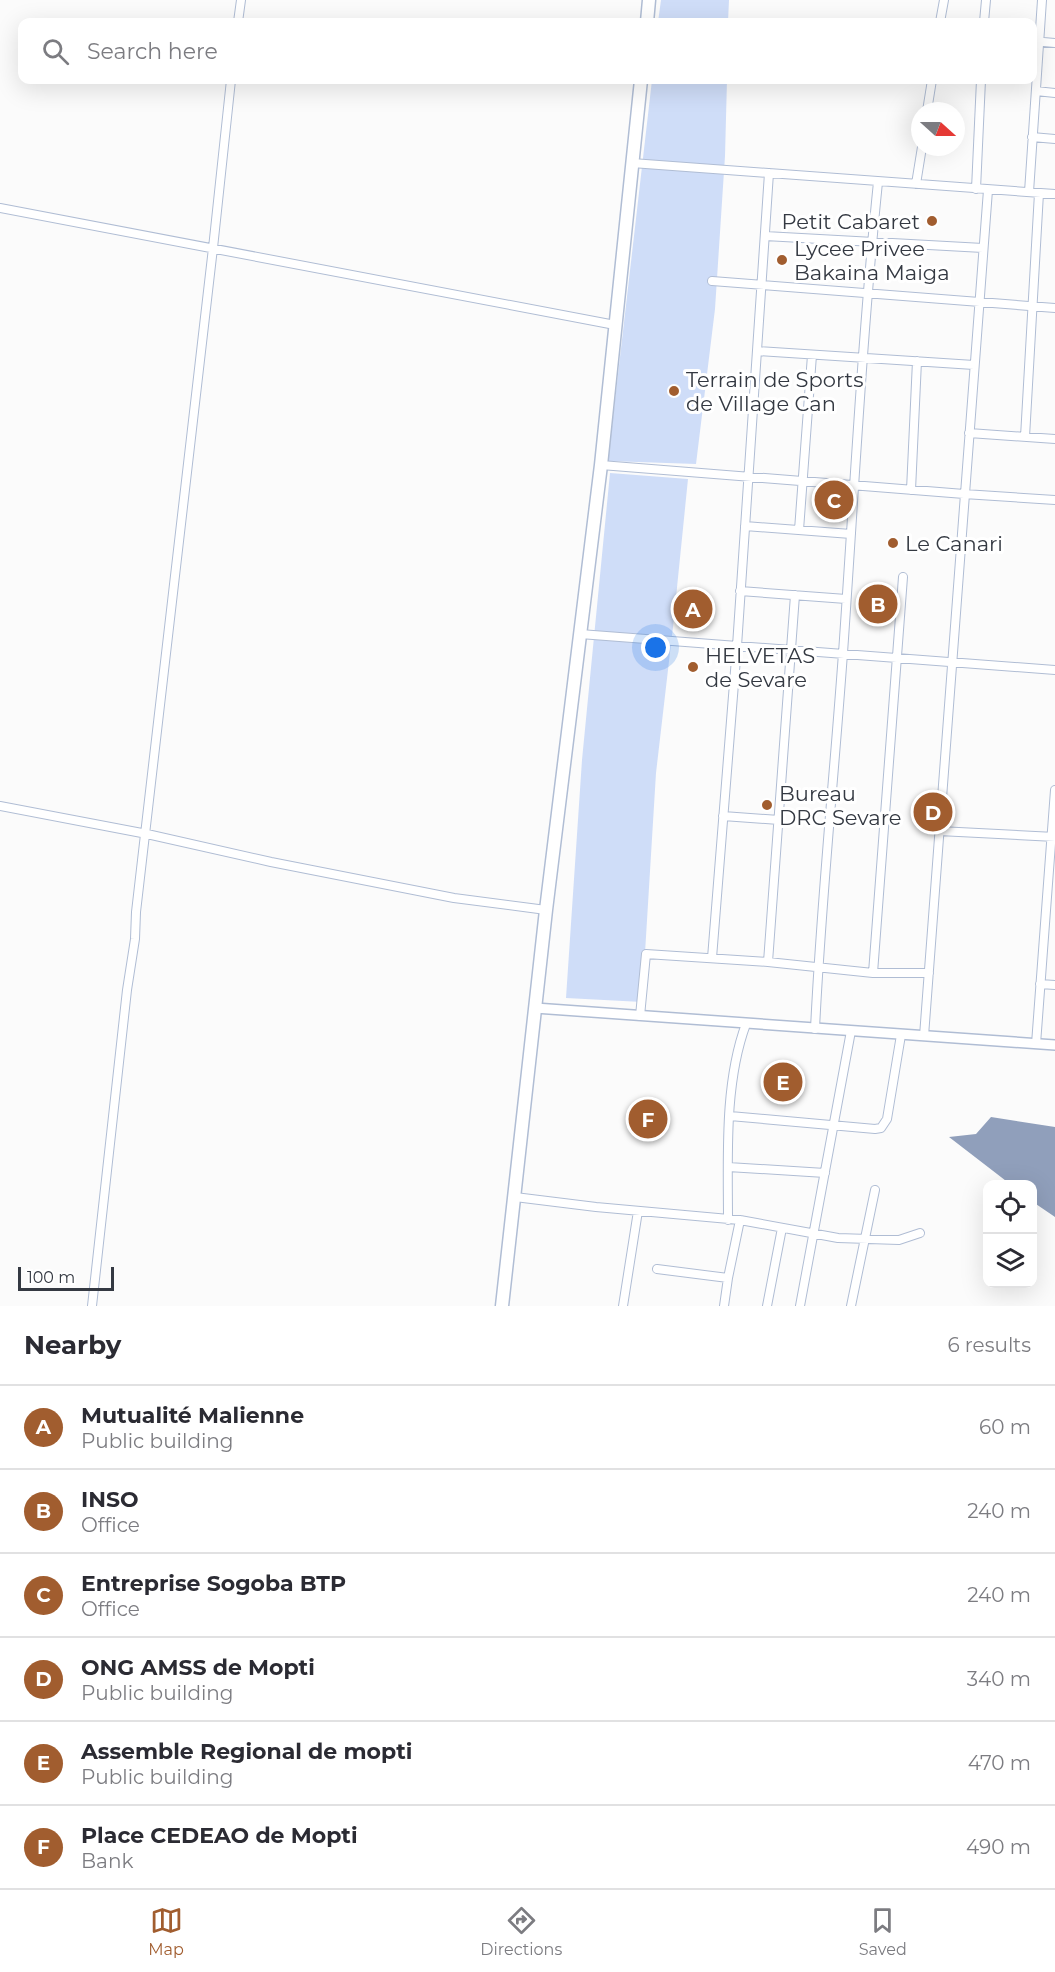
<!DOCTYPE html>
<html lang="en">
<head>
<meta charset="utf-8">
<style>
	:root { --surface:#fff; --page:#f2f2f3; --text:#2b2b33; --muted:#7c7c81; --line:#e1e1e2; --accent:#a15d2f }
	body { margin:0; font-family:Montserrat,sans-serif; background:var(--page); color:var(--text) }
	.controls { position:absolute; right:18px; bottom:18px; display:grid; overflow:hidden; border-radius:12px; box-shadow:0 6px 24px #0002 }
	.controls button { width:54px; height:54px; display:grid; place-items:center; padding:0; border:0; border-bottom:2px solid var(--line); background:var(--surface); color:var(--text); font:30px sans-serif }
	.compass { position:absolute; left:911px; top:102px; width:54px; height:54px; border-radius:50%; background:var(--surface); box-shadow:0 6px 24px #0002; rotate:111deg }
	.scale { position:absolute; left:18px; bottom:15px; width:96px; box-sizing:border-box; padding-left:6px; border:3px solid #343942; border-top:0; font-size:16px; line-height:21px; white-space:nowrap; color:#343942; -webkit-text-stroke:4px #fff; paint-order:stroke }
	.you { position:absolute; left:656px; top:648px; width:21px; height:21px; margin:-15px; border:4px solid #fff; border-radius:50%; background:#1a73e8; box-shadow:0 0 0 9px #1a73e833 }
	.badge { display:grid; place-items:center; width:39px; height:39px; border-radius:50%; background:var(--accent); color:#fff; font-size:20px; font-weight:700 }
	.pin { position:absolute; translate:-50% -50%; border:3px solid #fff; box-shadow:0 2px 6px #0006 }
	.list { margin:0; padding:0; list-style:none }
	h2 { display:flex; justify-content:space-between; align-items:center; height:78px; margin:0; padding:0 24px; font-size:26px }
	h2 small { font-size:20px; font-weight:400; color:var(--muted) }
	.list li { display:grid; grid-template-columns:39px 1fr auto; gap:18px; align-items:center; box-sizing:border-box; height:84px; padding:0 24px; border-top:2px solid var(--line) }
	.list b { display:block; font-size:22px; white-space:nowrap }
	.list p { margin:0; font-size:20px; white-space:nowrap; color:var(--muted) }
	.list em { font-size:20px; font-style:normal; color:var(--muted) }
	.icon { flex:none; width:33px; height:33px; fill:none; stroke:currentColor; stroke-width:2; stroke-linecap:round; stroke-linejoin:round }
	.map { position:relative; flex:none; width:1055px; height:1306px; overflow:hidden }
	.search { position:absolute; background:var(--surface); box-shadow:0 6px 24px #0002; left:18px; right:18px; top:18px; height:66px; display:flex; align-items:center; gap:15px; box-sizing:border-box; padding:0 21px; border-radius:12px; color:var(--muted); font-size:22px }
	.sheet { height:582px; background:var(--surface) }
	nav { display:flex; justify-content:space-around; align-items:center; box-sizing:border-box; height:84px; border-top:2px solid var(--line); background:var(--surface); font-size:16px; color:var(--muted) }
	nav a { display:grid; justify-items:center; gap:3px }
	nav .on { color:var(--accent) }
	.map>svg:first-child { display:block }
</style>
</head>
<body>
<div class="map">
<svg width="1055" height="1306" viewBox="0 0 1055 1306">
	<rect width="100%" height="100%" fill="#fbfbfb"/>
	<path fill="#cfddf8" d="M661,0H729L728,22H658Z
		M652,80H727L725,156L715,309L696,464L608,461Z
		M610,473L688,479L673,627L656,773L642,1002L566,998L582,760Z"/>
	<path fill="#909fbb" d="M991,1117L1055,1127V1217L1033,1202L1032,1184H1010L949,1137L976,1134Z"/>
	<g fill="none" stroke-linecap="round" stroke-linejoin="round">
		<g stroke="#b0bdd4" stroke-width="10">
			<path id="minor" d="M238,22L241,0
				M940,22L944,0
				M984,22L986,0
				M1032,41L1055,43
				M1036,91L1055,93
				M927,111L932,80
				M1032,137L1055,139
				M632,163L1055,194
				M916,184L922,147
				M976,189L981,80
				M1029,192L1042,0
				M0,208L615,325
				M765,236L983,248
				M712,281L1055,308
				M757,351L974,365
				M969,433L1055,439
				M1025,437L1039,193
				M601,465L964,494L1055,500
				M911,490L917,361
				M745,526L851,534
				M799,530L812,355
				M740,591L846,599
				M580,634L1055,670
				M0,806L147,834L271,862L454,898L546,910
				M723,816L779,820
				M939,831L1055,837
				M712,958L737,646L769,173
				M768,962L795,595
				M873,973L903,577
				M1040,984L1055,985
				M640,1016L646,954L768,962L873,973H929
				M815,1029C821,903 834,778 843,653C854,496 862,339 878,182
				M924,1036L988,190
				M1036,1044L1055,790
				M730,1116L875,1129L881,1128L887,1119L901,1035
				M728,1167L825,1173
				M515,1197L596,1207L740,1220L838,1238L899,1240L920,1233
				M728,1220C728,1157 724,1083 746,1024
				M657,1269L728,1278
				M92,1306L127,990L135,939L136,912L213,248L231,80
				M623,1306L638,1211
				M724,1306L728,1278L740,1220
				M767,1306L782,1228
				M800,1306L851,1031
				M851,1306L875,1190"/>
		</g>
		<g stroke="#b0bdd4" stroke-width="12">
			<path id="tertiary" d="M535,1008L1055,1045"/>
		</g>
		<g stroke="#b0bdd4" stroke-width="15">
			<path id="primary" d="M647,22L649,0
				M502,1306L546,910L601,465L641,80"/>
		</g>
		<use href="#minor" stroke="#fff" stroke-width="8"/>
		<use href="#tertiary" stroke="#fff" stroke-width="9"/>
		<use href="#primary" stroke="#fff" stroke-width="12"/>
	</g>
	<g fill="#a15d2f" stroke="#fff" stroke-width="2">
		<circle cx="932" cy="221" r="6"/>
		<circle cx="782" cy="260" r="6"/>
		<circle cx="674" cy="391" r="6"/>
		<circle cx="893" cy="543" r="6"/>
		<circle cx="693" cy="667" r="6"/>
		<circle cx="767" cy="805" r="6"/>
	</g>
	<g text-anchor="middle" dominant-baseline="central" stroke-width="6" stroke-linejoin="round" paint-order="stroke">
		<g font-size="21" fill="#343942" stroke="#fff" text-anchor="start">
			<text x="920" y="221" text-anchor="end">Petit Cabaret</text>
			<text x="794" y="248">Lycee Privee<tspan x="794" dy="24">Bakaina Maiga</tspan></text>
			<text x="686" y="379">Terrain de Sports<tspan x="686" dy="24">de Village Can</tspan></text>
			<text x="905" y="543">Le Canari</text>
			<text x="705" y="655">HELVETAS<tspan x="705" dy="24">de Sevare</tspan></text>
			<text x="779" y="793">Bureau<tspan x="779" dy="24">DRC Sevare</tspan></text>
		</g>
	</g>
</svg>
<div class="controls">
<button><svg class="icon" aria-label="locate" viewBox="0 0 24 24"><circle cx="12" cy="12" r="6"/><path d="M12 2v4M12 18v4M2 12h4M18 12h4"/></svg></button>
<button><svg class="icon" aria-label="layers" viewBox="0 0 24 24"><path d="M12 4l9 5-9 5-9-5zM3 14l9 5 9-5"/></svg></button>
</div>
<svg class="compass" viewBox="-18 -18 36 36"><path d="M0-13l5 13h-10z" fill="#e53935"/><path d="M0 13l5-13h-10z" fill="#7c7c81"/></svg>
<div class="scale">100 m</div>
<div class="you"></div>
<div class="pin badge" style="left:693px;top:609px">A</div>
<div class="pin badge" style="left:878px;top:604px">B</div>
<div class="pin badge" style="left:834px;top:500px">C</div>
<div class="pin badge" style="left:933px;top:812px">D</div>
<div class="pin badge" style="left:783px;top:1082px">E</div>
<div class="pin badge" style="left:648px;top:1119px">F</div>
<div class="search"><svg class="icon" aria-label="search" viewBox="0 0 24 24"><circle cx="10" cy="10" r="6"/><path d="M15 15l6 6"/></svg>Search here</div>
</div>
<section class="sheet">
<h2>Nearby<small>6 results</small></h2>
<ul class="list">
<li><span class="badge">A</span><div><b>Mutualité Malienne</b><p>Public building</p></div><em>60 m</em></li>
<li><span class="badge">B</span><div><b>INSO</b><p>Office</p></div><em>240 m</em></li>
<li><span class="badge">C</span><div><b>Entreprise Sogoba BTP</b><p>Office</p></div><em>240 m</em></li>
<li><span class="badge">D</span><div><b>ONG AMSS de Mopti</b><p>Public building</p></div><em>340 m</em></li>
<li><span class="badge">E</span><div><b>Assemble Regional de mopti</b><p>Public building</p></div><em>470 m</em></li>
<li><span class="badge">F</span><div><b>Place CEDEAO de Mopti</b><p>Bank</p></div><em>490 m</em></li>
</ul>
</section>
<nav>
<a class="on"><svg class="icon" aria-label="map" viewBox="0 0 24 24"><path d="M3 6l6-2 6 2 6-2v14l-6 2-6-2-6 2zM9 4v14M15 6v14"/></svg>Map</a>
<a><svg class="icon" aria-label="directions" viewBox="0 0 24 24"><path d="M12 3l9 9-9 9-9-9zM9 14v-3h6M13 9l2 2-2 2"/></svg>Directions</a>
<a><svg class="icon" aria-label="saved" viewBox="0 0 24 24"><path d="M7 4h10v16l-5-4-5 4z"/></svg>Saved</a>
</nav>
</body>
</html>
